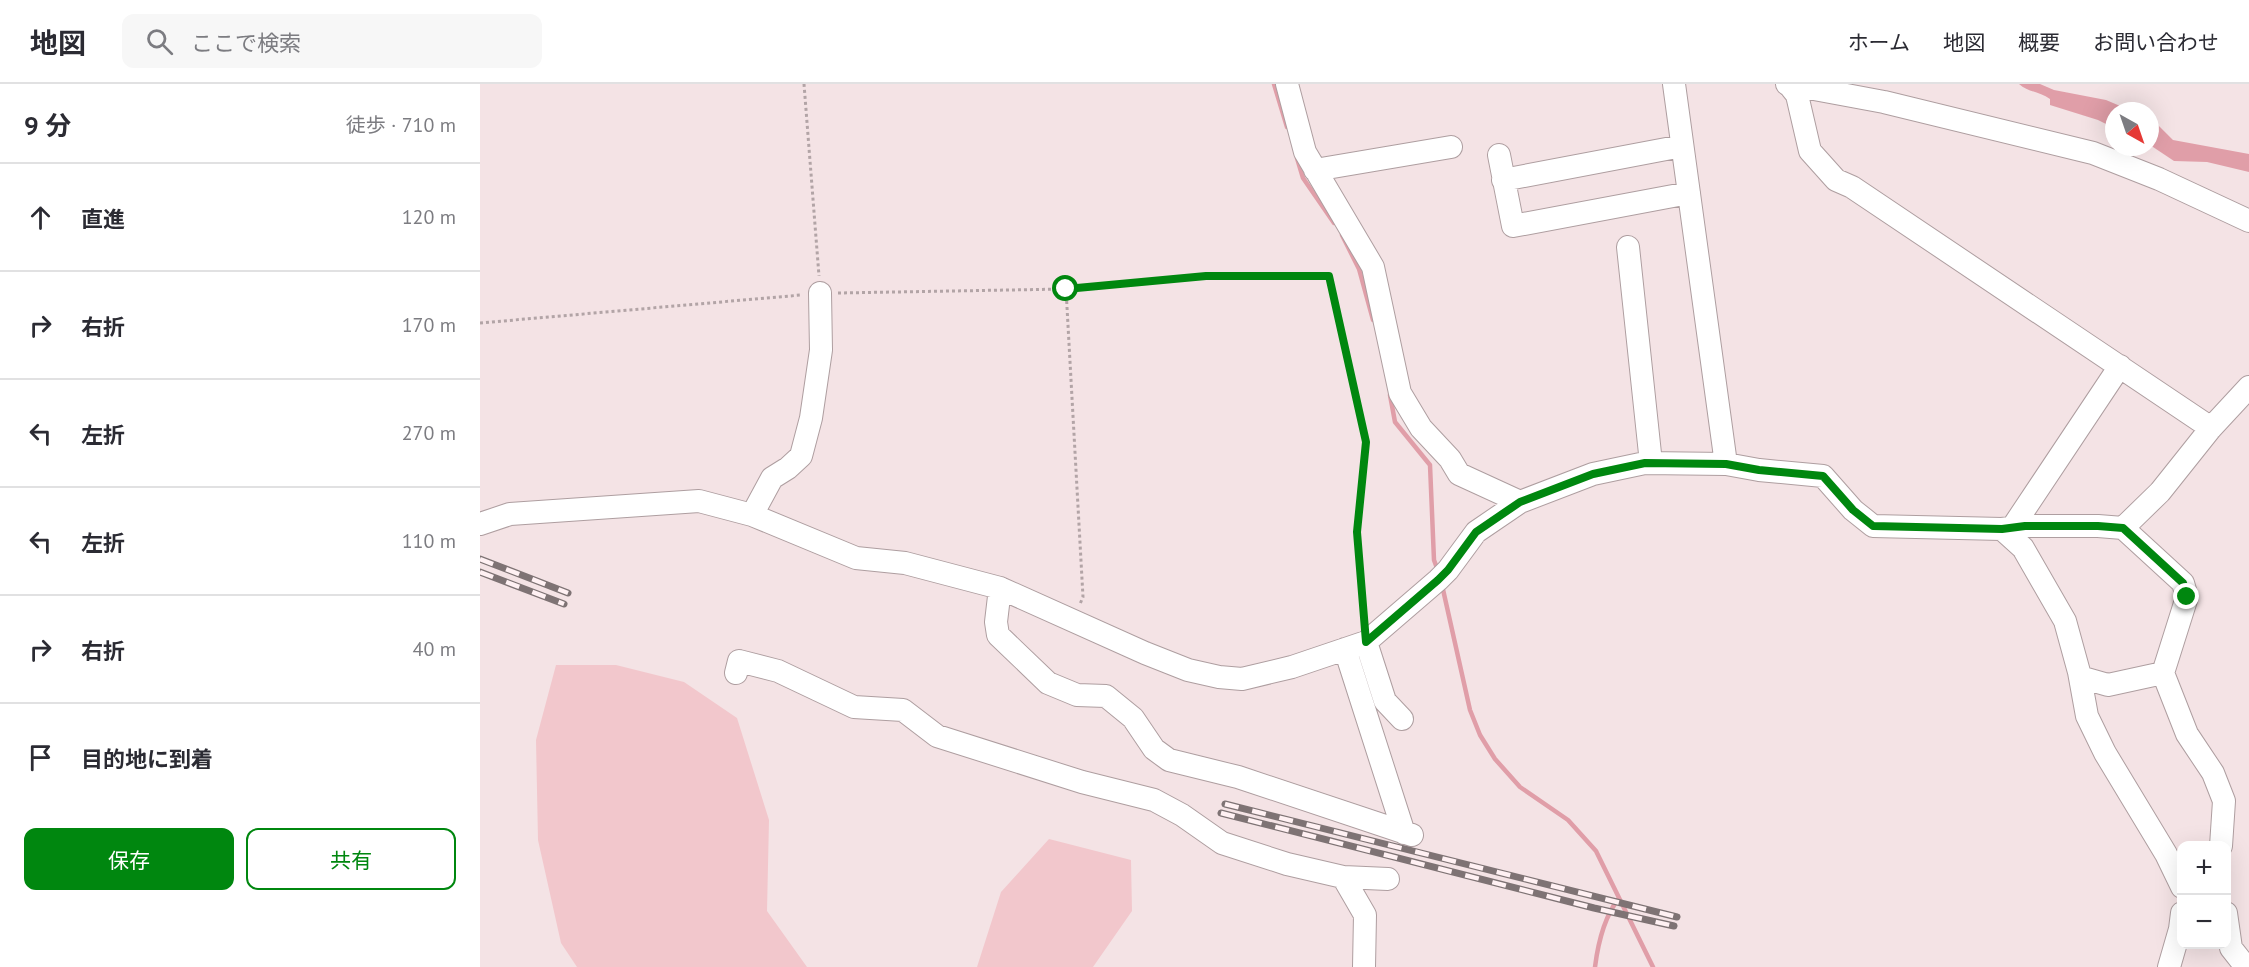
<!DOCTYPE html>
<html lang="ja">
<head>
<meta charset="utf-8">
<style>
	:root { --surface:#fff; --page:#f7f7f7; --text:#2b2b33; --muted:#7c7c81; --line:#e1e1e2; --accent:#00870f }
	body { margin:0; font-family:"PT Sans","Noto Sans JP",sans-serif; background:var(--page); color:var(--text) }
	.controls { position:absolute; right:18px; bottom:18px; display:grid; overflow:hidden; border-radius:12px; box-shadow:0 6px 24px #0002 }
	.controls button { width:54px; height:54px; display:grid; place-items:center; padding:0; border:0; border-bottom:2px solid var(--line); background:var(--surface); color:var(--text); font:30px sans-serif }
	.compass { position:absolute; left:1625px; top:18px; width:54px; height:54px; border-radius:50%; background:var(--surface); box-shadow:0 6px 24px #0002; rotate:140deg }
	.stop { position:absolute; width:18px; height:18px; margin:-14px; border:4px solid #00870f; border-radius:50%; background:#fff }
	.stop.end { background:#00870f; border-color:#fff; box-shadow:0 2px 6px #0008 }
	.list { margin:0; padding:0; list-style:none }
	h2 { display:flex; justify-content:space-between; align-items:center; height:78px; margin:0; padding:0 24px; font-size:26px }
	h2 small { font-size:20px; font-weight:400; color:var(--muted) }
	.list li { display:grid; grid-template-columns:39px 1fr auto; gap:18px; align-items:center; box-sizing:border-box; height:108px; padding:0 24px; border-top:2px solid var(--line) }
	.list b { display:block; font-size:22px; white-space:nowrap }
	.list em { font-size:20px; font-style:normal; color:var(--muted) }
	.actions { display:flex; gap:12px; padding:18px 24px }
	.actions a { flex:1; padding:14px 0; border:2px solid var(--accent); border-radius:12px; text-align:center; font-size:21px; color:var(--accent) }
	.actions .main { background:var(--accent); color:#fff }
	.icon { flex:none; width:33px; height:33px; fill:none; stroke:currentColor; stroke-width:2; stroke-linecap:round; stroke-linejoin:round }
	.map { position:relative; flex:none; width:1769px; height:883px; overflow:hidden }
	header { display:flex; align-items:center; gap:36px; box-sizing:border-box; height:84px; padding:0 30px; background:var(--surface); border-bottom:2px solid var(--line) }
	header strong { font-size:28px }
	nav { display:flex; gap:33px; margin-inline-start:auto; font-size:21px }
	.search { width:420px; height:54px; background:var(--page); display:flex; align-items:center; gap:15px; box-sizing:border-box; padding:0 21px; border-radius:12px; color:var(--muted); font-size:22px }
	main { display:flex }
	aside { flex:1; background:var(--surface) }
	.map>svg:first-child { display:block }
</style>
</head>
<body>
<header>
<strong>地図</strong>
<div class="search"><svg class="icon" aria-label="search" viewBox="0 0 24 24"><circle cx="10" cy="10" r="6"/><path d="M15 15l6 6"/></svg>ここで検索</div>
<nav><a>ホーム</a><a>地図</a><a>概要</a><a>お問い合わせ</a></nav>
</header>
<main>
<aside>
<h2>9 分<small>徒歩 · 710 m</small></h2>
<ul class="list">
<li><svg class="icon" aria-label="ahead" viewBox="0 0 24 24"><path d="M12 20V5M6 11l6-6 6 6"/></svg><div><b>直進</b></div><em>120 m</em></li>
<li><svg class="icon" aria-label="right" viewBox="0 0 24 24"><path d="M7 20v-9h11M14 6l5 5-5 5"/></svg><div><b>右折</b></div><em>170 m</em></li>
<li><svg class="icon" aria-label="left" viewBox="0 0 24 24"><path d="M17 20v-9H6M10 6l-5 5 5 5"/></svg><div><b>左折</b></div><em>270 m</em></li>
<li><svg class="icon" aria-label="left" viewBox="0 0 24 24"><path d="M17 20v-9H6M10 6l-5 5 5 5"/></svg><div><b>左折</b></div><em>110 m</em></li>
<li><svg class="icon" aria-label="right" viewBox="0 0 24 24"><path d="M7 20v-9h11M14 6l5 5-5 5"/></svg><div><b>右折</b></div><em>40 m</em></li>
<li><svg class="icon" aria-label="arrive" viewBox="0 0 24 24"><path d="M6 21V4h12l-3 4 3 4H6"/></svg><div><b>目的地に到着</b></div></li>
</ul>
<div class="actions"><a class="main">保存</a><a>共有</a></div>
</aside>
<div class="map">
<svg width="1769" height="883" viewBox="0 0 1769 883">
	<rect width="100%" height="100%" fill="#f4e3e5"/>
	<path fill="#f2c7cc" d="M76,581H136L204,598L257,634L289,736L287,827L327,883H97L81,859L58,756L56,656Z
		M569,755L651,776L652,827L613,883H497L521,808Z"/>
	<path fill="#e09ea8" d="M1539,0H1560L1574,6L1626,16L1652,27H1634V44L1618,36L1570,21V15C1560,8 1548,8 1539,0Z
		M1670,38L1678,41L1693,56L1769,70V88L1727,78L1694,77L1670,61Z"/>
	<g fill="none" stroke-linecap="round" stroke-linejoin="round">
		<path stroke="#e09ea8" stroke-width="4.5" d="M794,0L807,43
			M817,74L823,94L854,139
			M862,151L879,185L893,236
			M910,311L915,338L950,381L954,476L958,487
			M962,501L990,626L1000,651L1015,675L1040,703L1088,736L1116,767L1173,883
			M1115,883C1118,859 1124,833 1139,814"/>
		<g stroke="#ae9ea0" stroke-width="24">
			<path id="minor" d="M807,0L825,68L893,183L920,309L941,344L970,375L979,390L1040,418
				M1194,0L1246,380
				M1307,0L1404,18L1613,69L1679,95L1769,137
				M1309,1L1317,11L1330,67L1356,96L1372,103L1731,344
				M1019,71L1033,142L1209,109
				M835,86L971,63
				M1023,96L1202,62
				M1148,163L1171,379
				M272,431L292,394L308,384L321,372L331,334L341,266L340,209
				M0,440L30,430L219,417L272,431L376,474L425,479L520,504L665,569L708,586L739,593L762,595L812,583L886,558L958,496L968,486L996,448L1040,418L1113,390L1165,379L1246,380L1279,386L1343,392L1373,426L1393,442L1522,445L1545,442H1618L1643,444L1703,499L1707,513L1683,589L1628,601L1600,593
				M1532,444L1640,282
				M1643,444L1680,408L1731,344L1769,303
				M1522,445L1543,464L1585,537L1599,588L1607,632L1625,669L1686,770L1702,803
				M520,504L516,538L518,551L568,599L597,611L626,612L653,634L674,665L689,676L758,693L932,751
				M886,558L905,617L922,635
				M865,565L924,749
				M256,589L259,577L298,587L374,623L423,626L457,652L602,698L674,716L702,731L742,759L807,780L863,793L885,831L884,883
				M1683,589L1707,650L1733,689L1744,717L1741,762
				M863,793L908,795
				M1746,829L1751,864L1766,883
				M1689,883L1700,845L1702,829"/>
		</g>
		<path stroke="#b2a4a6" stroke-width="3" stroke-dasharray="3 3" stroke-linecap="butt" d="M324,0L339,192
			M586,205L603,513L600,520
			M358,209L586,205L726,192H849L886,358L877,448L884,535
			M0,239L321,211"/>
		<use href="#minor" stroke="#fff" stroke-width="22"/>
		<g stroke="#7e7374" stroke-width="7">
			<path id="rail" d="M0,475L88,509
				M0,488L84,520
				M745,720L1197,833
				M741,729L1114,824L1194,842"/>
		</g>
		<use href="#rail" stroke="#fff1f3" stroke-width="4.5" stroke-dasharray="14" stroke-linecap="butt"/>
	</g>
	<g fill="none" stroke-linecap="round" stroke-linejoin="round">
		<path stroke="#00870f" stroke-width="8" d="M586,205L726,192H849L886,358L877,448L886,558L958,496L968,486L996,448L1040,418L1113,390L1165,379L1246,380L1279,386L1343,392L1373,426L1393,442L1522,445L1545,442H1618L1643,444L1703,499L1707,513"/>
	</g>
</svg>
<div class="controls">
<button>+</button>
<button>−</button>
</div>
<svg class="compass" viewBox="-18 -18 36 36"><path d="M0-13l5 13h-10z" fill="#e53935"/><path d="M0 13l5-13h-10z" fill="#7c7c81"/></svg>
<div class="stop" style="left:586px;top:205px"></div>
<div class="stop end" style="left:1707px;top:513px"></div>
</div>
</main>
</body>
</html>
